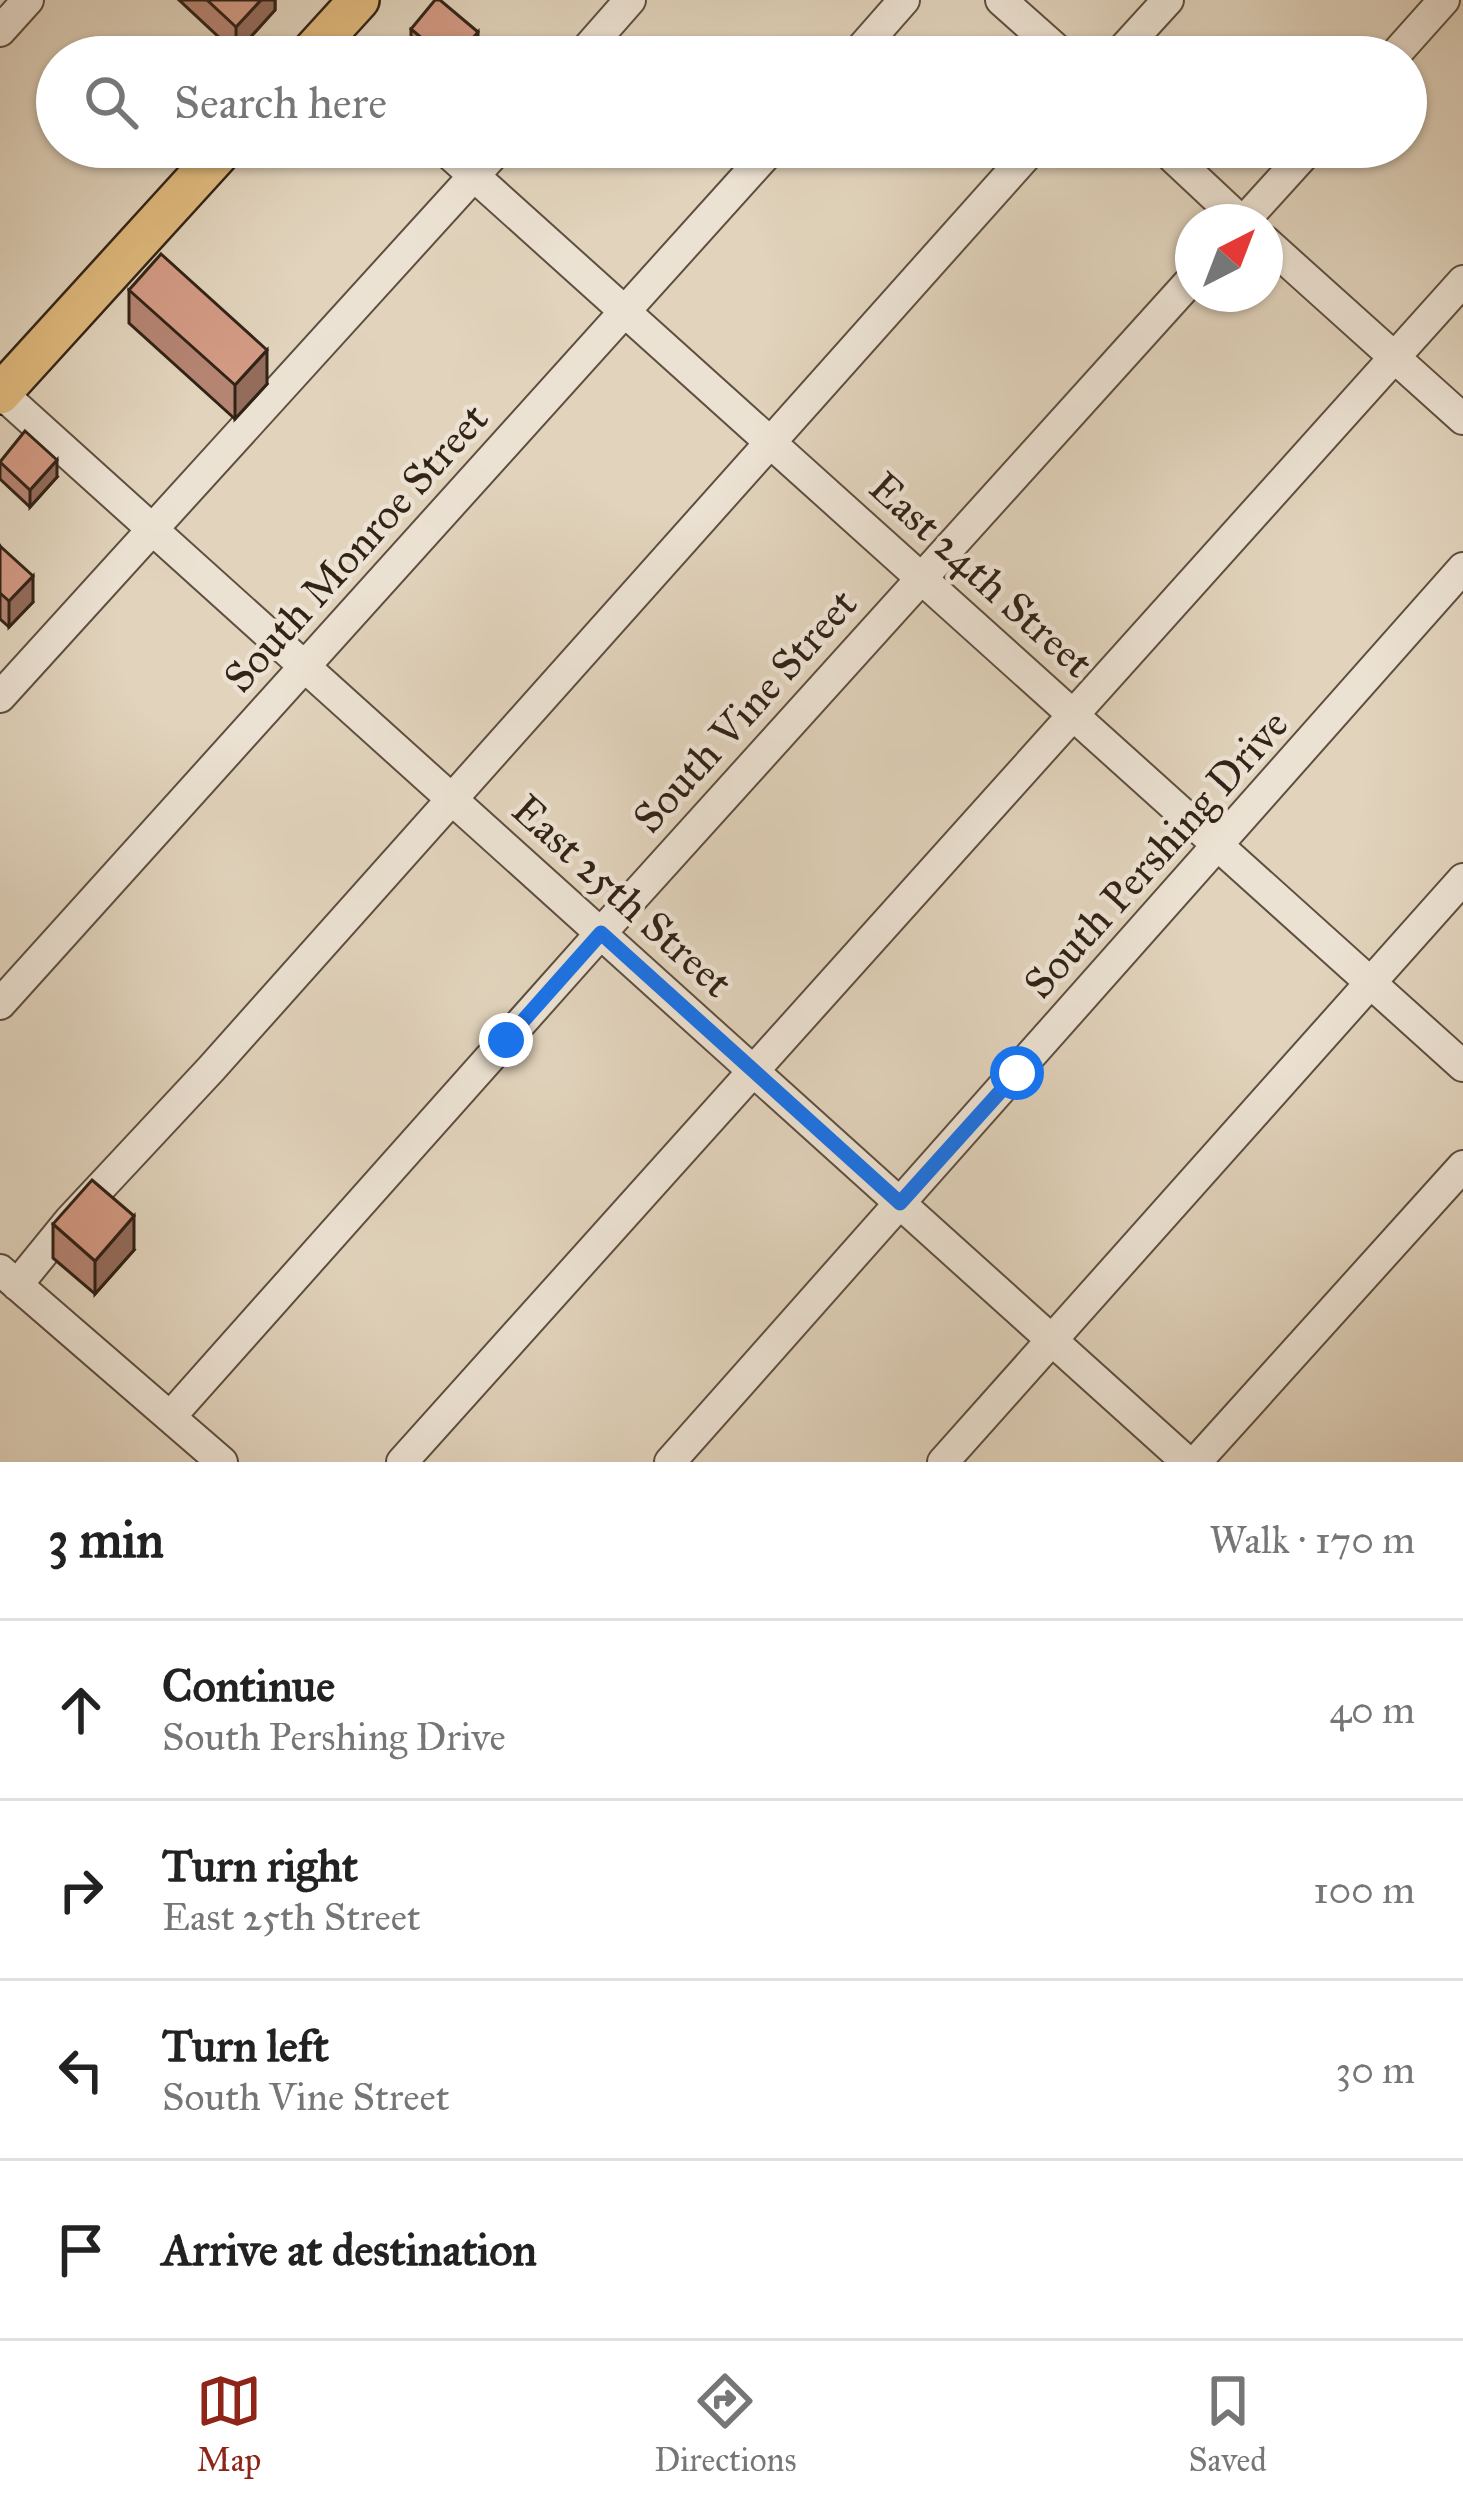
<!DOCTYPE html>
<html lang="en">
<head>
<meta charset="utf-8">
<style>
	:root { --surface:#fff; --page:#f6f6f6; --text:#222; --muted:#767676; --line:#e0e0e0; --accent:#8f2418 }
	body { margin:0; font-family:"IM FELL Great Primer",serif; background:var(--page); color:var(--text) }
	.compass { position:absolute; left:1175px; top:204px; width:108px; height:108px; border-radius:50%; background:var(--surface); box-shadow:0 3px 9px #0004; rotate:42deg }
	.stop { position:absolute; width:36px; height:36px; margin:-27px; border:9px solid #1a73e8; border-radius:50%; background:#fff }
	.stop.end { background:#1a73e8; border-color:#fff; box-shadow:0 3px 12px #0008 }
	.list { margin:0; padding:0; list-style:none }
	h2 { display:flex; justify-content:space-between; align-items:center; height:156px; margin:0; padding:0 48px; font-size:51px }
	h2 small { font-size:39px; font-weight:400; color:var(--muted) }
	.list li { display:grid; grid-template-columns:78px 1fr auto; gap:36px; align-items:center; box-sizing:border-box; height:180px; padding:0 48px; border-top:3px solid var(--line) }
	.list b { display:block; font-size:45px; white-space:nowrap }
	.list p { margin:0; font-size:39px; white-space:nowrap; color:var(--muted) }
	.list em { font-size:39px; font-style:normal; color:var(--muted) }
	.icon { flex:none; width:66px; height:66px; fill:none; stroke:currentColor; stroke-width:2; stroke-linecap:round; stroke-linejoin:round }
	.map { position:relative; flex:none; width:1463px; height:1462px; overflow:hidden }
	.search { position:absolute; background:var(--surface); box-shadow:0 3px 9px #0004; left:36px; right:36px; top:36px; height:132px; display:flex; align-items:center; gap:30px; box-sizing:border-box; padding:0 42px; border-radius:66px; color:var(--muted); font-size:45px }
	.sheet { height:876px; background:var(--surface) }
	nav { display:flex; justify-content:space-around; align-items:center; box-sizing:border-box; height:168px; border-top:3px solid var(--line); background:var(--surface); font-size:33px; color:var(--muted) }
	nav a { display:grid; justify-items:center; gap:6px }
	nav .on { color:var(--accent) }
	.map>svg:first-child { display:block }
</style>
</head>
<body>
<div class="map">
<svg width="1463" height="1462" viewBox="0 0 1463 1462">
	<rect width="100%" height="100%" fill="#e1d3bc"/>
	<filter id="stains"><feTurbulence type="fractalNoise" baseFrequency=".00167" numOctaves="4"/><feColorMatrix values="0 0 0 0 .2 0 0 0 0 .09 0 0 0 0 .02 0 0 0 .5 -.17"/></filter>
	<radialGradient id="worn" r=".72"><stop offset=".6" stop-color="#630" stop-opacity="0"/><stop offset="1" stop-color="#630" stop-opacity=".3"/></radialGradient>
	<g fill="none" stroke-linecap="round" stroke-linejoin="round">
		<g stroke="#5e4f40" stroke-width="34">
			<path id="minor" d="M1001,0L1065,57
				M0,31L28,0
				M580,57L630,0
				M854,57L904,0
				M1116,57L1168,0
				M1393,57L1444,0
				M442,147L1463,1066
				M1162,147L1242,222
				M1243,222L1311,147
				M1265,241L1463,419
				M0,392L1187,1462
				M0,697L500,147
				M0,1004L773,147
				M0,1270L222,1462
				M17,1285L70,1220L211,1069L1034,147
				M170,1417L601,933L1193,278
				M402,1462L1463,281
				M670,1462L1463,568
				M943,1462L1463,879
				M1196,1462L1463,1166"/>
		</g>
		<g stroke="#322317" stroke-width="44">
			<path id="major" d="M307,57L359,0
				M0,394L225,147"/>
		</g>
		<use href="#minor" stroke="#ece2d3" stroke-width="30"/>
		<use href="#major" stroke="#e0ba7e" stroke-width="39"/>
	</g>
	<path fill="#b58472" stroke="#322317" stroke-width="3" d="M179,0H275V10L236,53Z
		M411,29L478,49L471,57H423L411,46Z
		M129,290L267,384L235,419L129,323Z
		M0,462L57,477L30,507L0,479Z
		M0,546L33,602L9,627L0,619Z
		M53,1224L134,1250L95,1294L53,1258Z"/>
	<path fill="#946c5c" stroke="#322317" stroke-width="3" d="M261,0H275V10L236,53V27Z
		M478,32V49L471,57H457Z
		M267,350V384L235,419V385Z
		M57,460V477L30,507V490Z
		M33,576V602L9,627V601Z
		M134,1216V1250L95,1294V1261Z"/>
	<path fill="#d39a84" stroke="#322317" stroke-width="3" d="M207,0H261L236,27Z
		M435,0H440L478,32L457,57H444L411,29Z
		M161,254L267,350L235,385L129,290Z
		M25,431L57,460L30,490L0,462Z
		M0,546L33,576L9,601L0,593Z
		M92,1180L134,1216L95,1261L53,1224Z"/>
	<g fill="none" stroke-linecap="round" stroke-linejoin="round">
		<path stroke="#1a73e8" stroke-width="15" d="M506,1040L601,933L900,1203L1017,1073"/>
	</g>
	<g text-anchor="middle" dominant-baseline="central" stroke-width="9" stroke-linejoin="round" paint-order="stroke">
		<g font-size="42" fill="#322317" stroke="#ece2d3">
			<text transform="translate(356 548) rotate(-48)">South Monroe Street</text>
			<text transform="translate(981 575) rotate(42)">East 24th Street</text>
			<text transform="translate(745 711) rotate(-48)">South Vine Street</text>
			<text transform="translate(1156 854) rotate(-48)">South Pershing Drive</text>
			<text transform="translate(622 896) rotate(42)">East 25th Street</text>
		</g>
	</g>
	<rect width="100%" height="100%" filter="url(#stains)"/>
	<rect width="100%" height="100%" fill="url(#worn)"/>
</svg>
<svg class="compass" viewBox="-18 -18 36 36"><path d="M0-13l5 13h-10z" fill="#e53935"/><path d="M0 13l5-13h-10z" fill="#767676"/></svg>
<div class="stop" style="left:1017px;top:1073px"></div>
<div class="stop end" style="left:506px;top:1040px"></div>
<div class="search"><svg class="icon" aria-label="search" viewBox="0 0 24 24"><circle cx="10" cy="10" r="6"/><path d="M15 15l6 6"/></svg>Search here</div>
</div>
<section class="sheet">
<h2>3 min<small>Walk · 170 m</small></h2>
<ul class="list">
<li><svg class="icon" aria-label="ahead" viewBox="0 0 24 24"><path d="M12 20V5M6 11l6-6 6 6"/></svg><div><b>Continue</b><p>South Pershing Drive</p></div><em>40 m</em></li>
<li><svg class="icon" aria-label="right" viewBox="0 0 24 24"><path d="M7 20v-9h11M14 6l5 5-5 5"/></svg><div><b>Turn right</b><p>East 25th Street</p></div><em>100 m</em></li>
<li><svg class="icon" aria-label="left" viewBox="0 0 24 24"><path d="M17 20v-9H6M10 6l-5 5 5 5"/></svg><div><b>Turn left</b><p>South Vine Street</p></div><em>30 m</em></li>
<li><svg class="icon" aria-label="arrive" viewBox="0 0 24 24"><path d="M6 21V4h12l-3 4 3 4H6"/></svg><div><b>Arrive at destination</b></div></li>
</ul>
</section>
<nav>
<a class="on"><svg class="icon" aria-label="map" viewBox="0 0 24 24"><path d="M3 6l6-2 6 2 6-2v14l-6 2-6-2-6 2zM9 4v14M15 6v14"/></svg>Map</a>
<a><svg class="icon" aria-label="directions" viewBox="0 0 24 24"><path d="M12 3l9 9-9 9-9-9zM9 14v-3h6M13 9l2 2-2 2"/></svg>Directions</a>
<a><svg class="icon" aria-label="saved" viewBox="0 0 24 24"><path d="M7 4h10v16l-5-4-5 4z"/></svg>Saved</a>
</nav>
</body>
</html>
